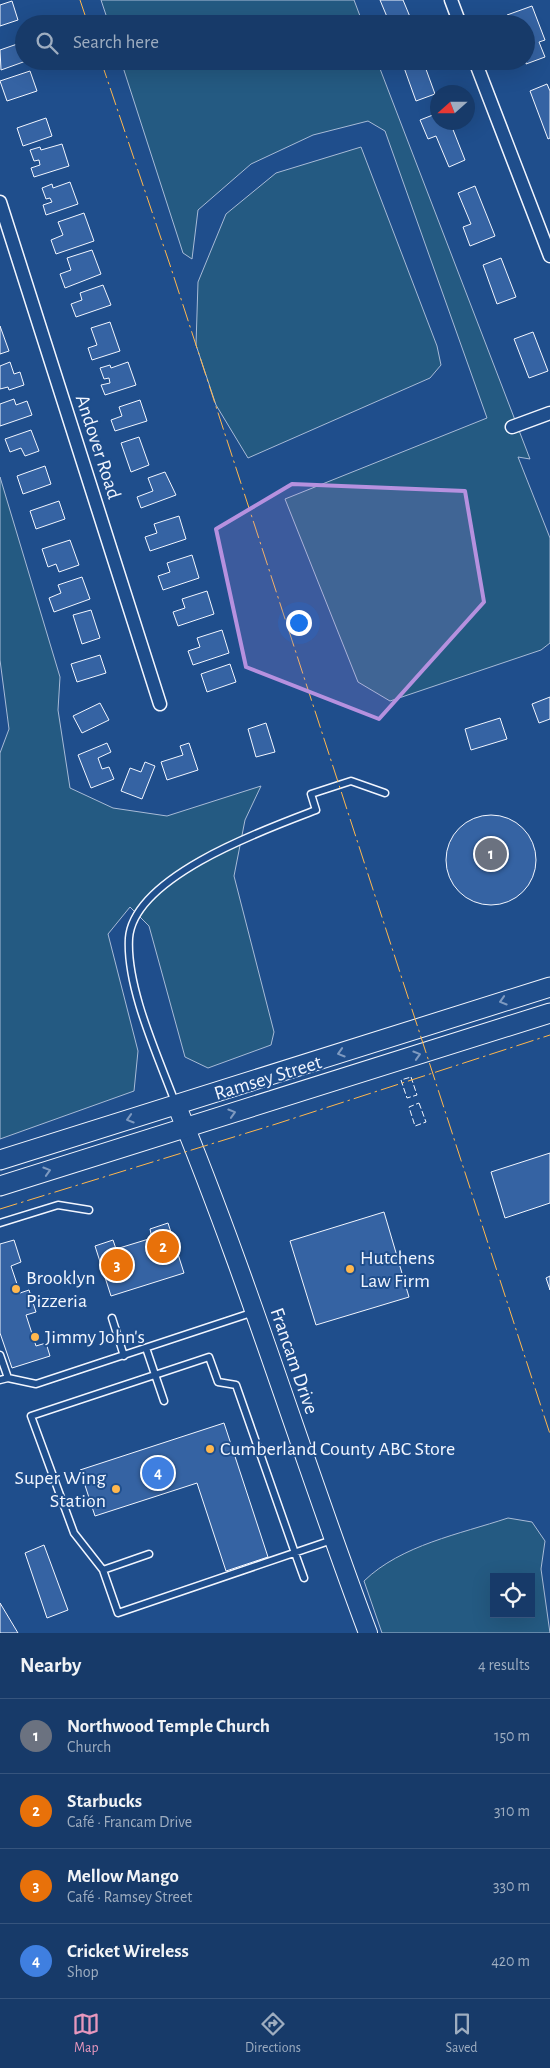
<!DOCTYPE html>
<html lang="en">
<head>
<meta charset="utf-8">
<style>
	:root { --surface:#173a69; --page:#20416f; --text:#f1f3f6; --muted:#9eadc0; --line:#36547d; --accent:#e797bd }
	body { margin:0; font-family:"Alegreya Sans",sans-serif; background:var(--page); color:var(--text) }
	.controls { position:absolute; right:15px; bottom:15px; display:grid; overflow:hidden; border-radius:0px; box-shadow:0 5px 20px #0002 }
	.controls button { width:45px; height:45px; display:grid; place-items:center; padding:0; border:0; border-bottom:1px solid var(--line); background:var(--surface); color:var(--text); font:25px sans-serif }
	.compass { position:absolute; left:430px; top:85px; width:45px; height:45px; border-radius:50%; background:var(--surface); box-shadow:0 5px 20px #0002; rotate:249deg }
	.you { position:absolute; left:298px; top:622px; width:18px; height:18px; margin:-12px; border:4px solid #fff; border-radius:50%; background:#1a73e8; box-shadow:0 0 0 8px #1a73e833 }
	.badge { display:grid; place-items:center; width:32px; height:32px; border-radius:50%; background:var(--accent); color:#fff; font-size:16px; font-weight:700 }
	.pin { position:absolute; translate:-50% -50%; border:2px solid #fff; box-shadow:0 1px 5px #0006 }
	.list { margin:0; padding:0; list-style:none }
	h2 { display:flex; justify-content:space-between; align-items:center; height:65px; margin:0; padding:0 20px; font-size:21px }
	h2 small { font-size:16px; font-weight:400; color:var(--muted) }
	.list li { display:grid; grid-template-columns:32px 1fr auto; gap:15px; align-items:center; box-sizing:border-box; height:75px; padding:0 20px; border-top:1px solid var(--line) }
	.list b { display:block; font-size:19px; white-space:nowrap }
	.list p { margin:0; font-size:16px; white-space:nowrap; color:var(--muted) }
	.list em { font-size:16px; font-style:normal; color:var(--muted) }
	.icon { flex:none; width:28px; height:28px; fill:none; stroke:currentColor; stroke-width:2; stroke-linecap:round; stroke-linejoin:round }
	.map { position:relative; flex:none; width:550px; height:1633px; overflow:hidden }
	.search { position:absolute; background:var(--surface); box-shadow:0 5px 20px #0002; left:15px; right:15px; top:15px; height:55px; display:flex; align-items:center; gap:12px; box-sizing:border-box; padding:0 18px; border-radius:28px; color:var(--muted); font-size:19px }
	.sheet { height:365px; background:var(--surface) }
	nav { display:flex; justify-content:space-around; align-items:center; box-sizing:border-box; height:70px; border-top:1px solid var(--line); background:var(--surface); font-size:14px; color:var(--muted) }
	nav a { display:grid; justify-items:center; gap:2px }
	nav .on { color:var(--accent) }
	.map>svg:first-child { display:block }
</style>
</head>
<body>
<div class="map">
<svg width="550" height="1633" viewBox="0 0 550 1633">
	<rect width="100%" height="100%" fill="#1f4e8c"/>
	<path fill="#245a82" stroke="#a8bbd7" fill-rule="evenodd" d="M101,0H354L363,24H109Z
		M121,61H377L530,459L518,457L550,538V643L541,650L390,701L358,682L285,499L487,418L385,131L368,121L313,135L251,164L198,210L192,259L183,253Z
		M361,147L437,346L441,365L430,378L248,458L216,405L196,345L198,282L226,214L276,173Z
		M0,477L60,677L58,710L70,788L113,808L167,816L261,786L245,820L234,876L274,1032L271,1045L208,1068L185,1057L149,926L130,907L108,934L138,1051L134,1091L0,1139V753L9,729L0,660Z
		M508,1518L532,1522L545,1541L541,1569L550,1633H382L364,1581C401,1545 460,1534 508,1518ZM494,1577H531V1614H494Z"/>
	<path fill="#3563a3" stroke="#f2f6ff" d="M380,0H403L413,24H390Z
		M12,1L18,20L0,26V5Z
		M532,6L545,40L539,42L545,57L526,64V24H511L507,15Z
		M23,42L24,61H26L1,70L0,50Z
		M423,61L435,94L416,101L402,62Z
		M30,71L37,91L7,101L0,81Z
		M547,84L550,91V138L548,139L530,91Z
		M438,113V122H450L465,160L449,167L436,136L428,139L420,120Z
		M46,118L52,136L23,146L17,128Z
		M62,144L69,166L34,177L31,168L40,165L39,160L34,161L30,150L40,147L41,150Z
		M70,182L78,204L46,215L43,205L52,202L50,198L46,199L42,188L52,184L53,188Z
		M475,186L495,236L470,246L463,227L471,224L458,193Z
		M84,213L94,241L56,254L51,240L63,235L58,222Z
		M92,250L101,274L65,288L60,274L71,270L67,258Z
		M501,258L516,297L497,304L483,265Z
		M103,285L111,305L76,317L71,304L82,300L80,293Z
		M110,322L120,351L92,360L88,348L97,345L91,328Z
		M0,326L9,351L0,354Z
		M533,332L548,371L529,378L514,339Z
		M10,362L14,374L20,372L24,385L9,390L8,387L0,389V366Z
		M128,362L136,385L105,395L101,385L110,383L109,378L104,379L100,368L110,365L111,368Z
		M14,399L16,405L27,401L32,415L0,426V404Z
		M140,400L147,421L115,431L111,420L122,416L119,407Z
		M31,430L39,451L25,456L21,448L10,452L5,439Z
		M139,437L149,465L131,472L121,443Z
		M45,466L51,484L23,494L17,476Z
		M165,472L176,495L141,508L137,497L153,491L148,478Z
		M59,501L65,519L36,529L30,511Z
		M179,516L186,539L150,551L145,537L157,533L154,524Z
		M70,540L79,565L59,572L56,564L48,567L42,549Z
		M192,555L199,578L163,590L158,576L170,572L167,563Z
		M82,577L90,599L54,612L49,598L61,593L58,585Z
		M207,591L214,614L178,626L173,612L185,608L182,599Z
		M91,610L100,638L82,644L73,615Z
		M222,630L229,653L193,665L188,651L200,647L197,638Z
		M100,655L106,673L77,682L71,664Z
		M230,664L236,682L207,692L201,674Z
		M550,697V719L539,723L532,704Z
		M100,703L109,720L82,733L73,716Z
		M500,718L507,739L471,750L465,729Z
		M266,723L275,752L256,757L248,729Z
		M107,743L111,752L98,758L102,769L109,767L114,779L91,788L78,755Z
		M189,743L198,770L167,780L161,762L183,755L180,746Z
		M145,762L155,766L142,799L121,791L130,768L141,772Z
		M446 860a45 45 0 1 1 90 0a45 45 0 1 1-90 0Z
		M550,1153V1203L505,1218L491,1172Z
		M384,1212L409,1297L316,1325L290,1241Z
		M168,1223L184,1273L111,1296L95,1246L113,1240L116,1249L152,1238L150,1229Z
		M14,1240L21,1262L11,1266L20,1293L29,1290L36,1312L26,1315L36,1346L46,1343L50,1356L12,1368L0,1333V1244Z
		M550,1276V1290L546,1278Z
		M224,1423L268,1557L226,1571L197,1483L95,1516L80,1470Z
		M44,1545L68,1610L47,1618L25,1553Z
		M0,1603L18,1633H0Z"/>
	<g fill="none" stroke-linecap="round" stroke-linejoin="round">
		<g stroke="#f2f6ff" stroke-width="9">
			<path id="lane" d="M175,1102C158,1056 126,988 129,938C134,876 266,829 316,810L311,794L351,781L385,793
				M0,1223L58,1205L89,1210
				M112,1318L124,1356
				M146,1348L164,1401
				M0,1355L8,1378
				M0,1380L8,1378L36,1384L254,1312
				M103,1570L149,1554
				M304,1578L295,1553L236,1385L218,1382L209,1357L31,1416L74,1533L103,1570L118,1613L332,1540"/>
		</g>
		<g stroke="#f2f6ff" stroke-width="15">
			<path id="street" d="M451,0L460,24
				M475,61L550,256
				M0,202L160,704
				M512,427L550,413"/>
		</g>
		<g stroke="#f2f6ff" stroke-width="20">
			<path id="secondary" d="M176,1104C248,1278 302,1458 368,1633"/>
		</g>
		<g stroke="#f2f6ff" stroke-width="21">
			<path id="primary" d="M0,1160L550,987
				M0,1186L550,1013"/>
		</g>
		<use href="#lane" stroke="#1f4e8c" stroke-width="6"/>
		<use href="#street" stroke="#1f4e8c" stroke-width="12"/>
		<use href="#secondary" stroke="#1f4e8c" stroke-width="18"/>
		<use href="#primary" stroke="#1f4e8c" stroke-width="19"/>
		<path stroke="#f2f6ff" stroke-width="1" stroke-dasharray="6 2.5" stroke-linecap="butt" d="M411,1077L417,1095L407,1098L401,1080Z
			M419,1103L426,1122L415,1126L409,1107Z"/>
		<path stroke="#ffb74d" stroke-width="1" stroke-dasharray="18 4 2.5 4" stroke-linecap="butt" d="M80,0L88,24
			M101,61L170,265L550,1434
			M0,1209L276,1124L550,1035"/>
	</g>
	<defs><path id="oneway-chevron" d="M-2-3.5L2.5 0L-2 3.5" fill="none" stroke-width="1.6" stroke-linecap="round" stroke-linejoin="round" transform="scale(1.25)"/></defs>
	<g stroke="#7e9ac0">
		<use href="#oneway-chevron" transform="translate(503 1001) rotate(163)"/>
		<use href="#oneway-chevron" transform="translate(341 1053) rotate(163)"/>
		<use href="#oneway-chevron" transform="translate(417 1055) rotate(-17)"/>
		<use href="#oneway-chevron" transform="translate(232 1113) rotate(-17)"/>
		<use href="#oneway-chevron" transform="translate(130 1119) rotate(163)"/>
		<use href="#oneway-chevron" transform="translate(47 1171) rotate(-17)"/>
	</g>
	<path fill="#b691df" fill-opacity="0.2" stroke="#b691df" stroke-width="4" stroke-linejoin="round" d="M292,484L465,491L484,602L379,719L246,667L216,529Z"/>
	<g fill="#ffb74d" stroke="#1f4e8c" stroke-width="2">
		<circle cx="350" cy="1269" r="5"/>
		<circle cx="16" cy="1289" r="5"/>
		<circle cx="35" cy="1337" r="5"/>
		<circle cx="210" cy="1449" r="5"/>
		<circle cx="116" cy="1489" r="5"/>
	</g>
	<g text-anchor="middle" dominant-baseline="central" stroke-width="4" stroke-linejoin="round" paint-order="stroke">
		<g font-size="20" fill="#f2f6ff" stroke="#1f4e8c">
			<text transform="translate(98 447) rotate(72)">Andover Road</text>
			<text transform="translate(268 1078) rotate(-17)">Ramsey Street</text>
			<text transform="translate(294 1361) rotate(71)">Francam Drive</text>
		</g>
		<g font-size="20" fill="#f2f6ff" stroke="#1f4e8c" text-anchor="start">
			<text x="360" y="1258">Hutchens<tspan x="360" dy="23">Law Firm</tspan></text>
			<text x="26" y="1278">Brooklyn<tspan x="26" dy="23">Pizzeria</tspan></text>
			<text x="45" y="1337">Jimmy John's</text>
			<text x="220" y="1449">Cumberland County ABC Store</text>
			<text x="106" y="1478" text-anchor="end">Super Wing<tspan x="106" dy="23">Station</tspan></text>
		</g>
	</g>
</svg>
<div class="controls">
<button><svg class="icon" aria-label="locate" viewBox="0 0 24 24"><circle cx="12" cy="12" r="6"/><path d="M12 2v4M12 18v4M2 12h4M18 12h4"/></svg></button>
</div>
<svg class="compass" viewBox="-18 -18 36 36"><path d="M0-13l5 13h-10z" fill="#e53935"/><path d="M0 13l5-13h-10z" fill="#9eadc0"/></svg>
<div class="you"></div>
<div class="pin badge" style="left:491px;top:854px;background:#6b7280">1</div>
<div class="pin badge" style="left:163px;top:1247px;background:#e8710a">2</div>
<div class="pin badge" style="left:117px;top:1265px;background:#e8710a">3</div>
<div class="pin badge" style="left:158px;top:1473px;background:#3f7fe0">4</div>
<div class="search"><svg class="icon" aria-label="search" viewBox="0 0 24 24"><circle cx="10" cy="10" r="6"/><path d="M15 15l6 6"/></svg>Search here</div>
</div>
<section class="sheet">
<h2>Nearby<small>4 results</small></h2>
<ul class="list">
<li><span class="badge" style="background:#6b7280">1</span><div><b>Northwood Temple Church</b><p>Church</p></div><em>150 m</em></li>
<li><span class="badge" style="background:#e8710a">2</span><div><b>Starbucks</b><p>Café · Francam Drive</p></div><em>310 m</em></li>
<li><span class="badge" style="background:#e8710a">3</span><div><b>Mellow Mango</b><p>Café · Ramsey Street</p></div><em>330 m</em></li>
<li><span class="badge" style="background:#3f7fe0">4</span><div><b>Cricket Wireless</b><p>Shop</p></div><em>420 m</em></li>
</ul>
</section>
<nav>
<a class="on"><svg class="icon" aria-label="map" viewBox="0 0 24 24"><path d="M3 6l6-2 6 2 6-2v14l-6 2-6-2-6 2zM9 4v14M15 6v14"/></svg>Map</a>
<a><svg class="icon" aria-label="directions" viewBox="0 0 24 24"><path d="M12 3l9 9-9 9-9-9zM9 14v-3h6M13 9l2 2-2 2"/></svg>Directions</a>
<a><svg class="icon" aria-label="saved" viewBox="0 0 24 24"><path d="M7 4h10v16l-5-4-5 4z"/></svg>Saved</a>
</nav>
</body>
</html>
